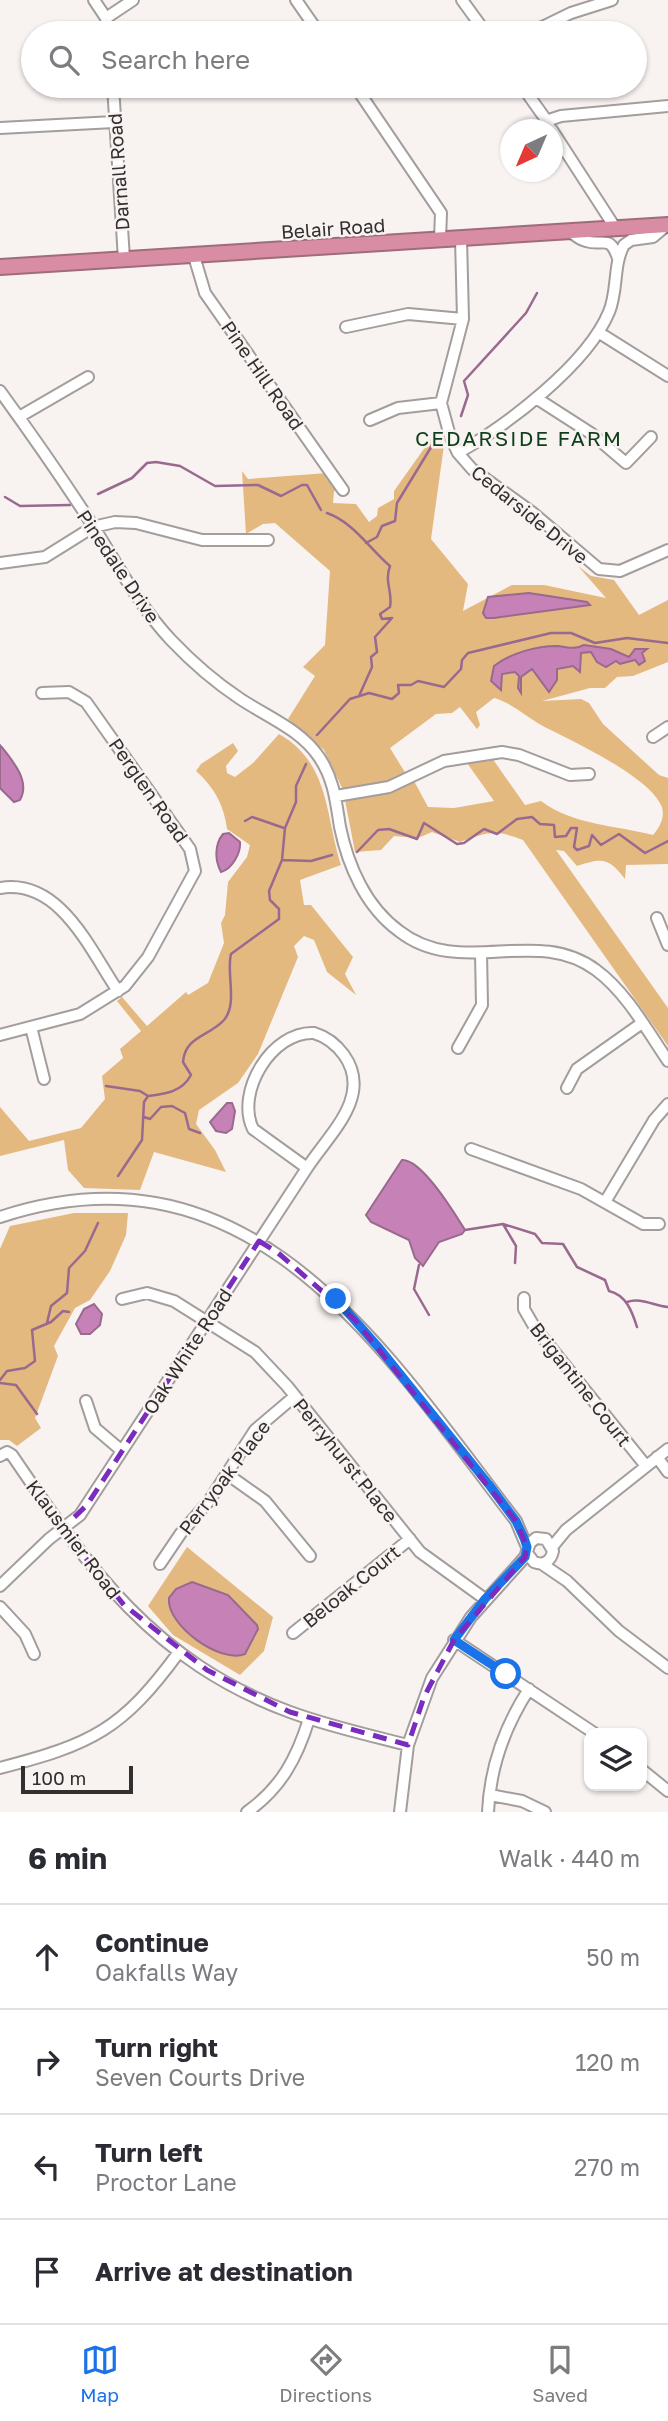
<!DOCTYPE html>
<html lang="en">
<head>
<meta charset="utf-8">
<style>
	:root { --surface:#fff; --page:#f2f2f3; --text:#2b2b33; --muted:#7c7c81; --line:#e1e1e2; --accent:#1a73e8 }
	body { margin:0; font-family:"Golos Text",sans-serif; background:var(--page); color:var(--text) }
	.controls { position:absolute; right:21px; bottom:21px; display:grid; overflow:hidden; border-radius:14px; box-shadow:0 2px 5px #0004 }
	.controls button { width:63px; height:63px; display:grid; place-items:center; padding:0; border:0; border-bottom:2px solid var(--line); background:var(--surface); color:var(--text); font:35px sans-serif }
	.compass { position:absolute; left:500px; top:119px; width:63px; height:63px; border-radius:50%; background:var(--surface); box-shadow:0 2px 5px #0004; rotate:224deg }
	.scale { position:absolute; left:21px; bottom:18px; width:112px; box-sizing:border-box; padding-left:7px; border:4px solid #312f2f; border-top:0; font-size:19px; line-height:24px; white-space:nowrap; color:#312f2f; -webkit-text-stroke:5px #f8f2f1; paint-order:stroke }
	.stop { position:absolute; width:21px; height:21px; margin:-16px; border:5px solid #1a73e8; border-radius:50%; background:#fff }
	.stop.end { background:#1a73e8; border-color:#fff; box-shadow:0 2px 7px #0008 }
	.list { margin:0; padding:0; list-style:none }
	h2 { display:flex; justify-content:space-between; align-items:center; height:91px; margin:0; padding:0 28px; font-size:30px }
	h2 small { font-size:23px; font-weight:400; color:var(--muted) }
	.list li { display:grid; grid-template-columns:46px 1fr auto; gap:21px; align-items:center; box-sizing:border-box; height:105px; padding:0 28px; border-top:2px solid var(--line) }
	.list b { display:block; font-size:26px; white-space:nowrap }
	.list p { margin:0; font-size:23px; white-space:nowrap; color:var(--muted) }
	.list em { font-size:23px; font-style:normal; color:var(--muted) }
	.icon { flex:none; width:38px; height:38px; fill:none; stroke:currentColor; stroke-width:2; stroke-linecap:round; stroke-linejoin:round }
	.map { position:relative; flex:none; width:668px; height:1812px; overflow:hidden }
	.search { position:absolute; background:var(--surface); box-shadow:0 2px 5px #0004; left:21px; right:21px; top:21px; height:77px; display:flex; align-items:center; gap:18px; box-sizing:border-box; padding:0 24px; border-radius:38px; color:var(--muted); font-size:26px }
	.sheet { height:511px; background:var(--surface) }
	nav { display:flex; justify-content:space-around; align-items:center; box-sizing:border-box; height:98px; border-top:2px solid var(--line); background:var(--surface); font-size:19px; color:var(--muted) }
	nav a { display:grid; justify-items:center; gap:4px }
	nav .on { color:var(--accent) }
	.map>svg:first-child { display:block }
</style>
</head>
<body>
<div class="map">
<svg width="668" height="1812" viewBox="0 0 668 1812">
	<rect width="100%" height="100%" fill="#f8f2f1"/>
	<path fill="#e4b980" d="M438,429L444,445L431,539L468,584L463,611L512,585H544L606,598L578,566L591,576L614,580L639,615L668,600V662L633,676L617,677L605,688H590L542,701L581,699L589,703L603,724L659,775L668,778V864L626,865L625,879C608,857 602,858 577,866L564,851L556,850L668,1008V1046L523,840C495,829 488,832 460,842L432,832L418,838L394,836L381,850L355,852L345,800L400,788L414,781L428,807L454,808L494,801L467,763L492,758L525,805L541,801C573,825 614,825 653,835C660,827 666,816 661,805C647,775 570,740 541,725C525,716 512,703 494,698L476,712L480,725L477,729L460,707L452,713L436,714L390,748L406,774L393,781L344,792L324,750L288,719L315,676L303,667L325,645L330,571L275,523L263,524L246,534L242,471L248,479L327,473L339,490L334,491L333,503L356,504L369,522L377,516L378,508L394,499V491Z
		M279,734C330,763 325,815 341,865L300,880L304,905H311L353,957L345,974L356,995L327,972L314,940L304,936L294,946L298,957L258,1054L238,1083L199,1110L196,1124L215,1150L226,1172L154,1152L140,1190L84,1188L68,1170L64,1140L0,1156V1107L29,1141L81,1128L105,1099L102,1076L123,1058L120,1049L141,1031L117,1001L122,997L147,1026L186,992L188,995L208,983L224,943L221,923L225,915L228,882L247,857L250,845L227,829C224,805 214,787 196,771L201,764L233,743L238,751L226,766L227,773L235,777L253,763Z
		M74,1213H128L126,1235L110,1271L90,1300L75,1308L54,1346L58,1356L35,1418L41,1428L17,1446L9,1440H0V1249L10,1226Z
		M187,1547L273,1617L264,1651L240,1675L173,1635L148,1606Z"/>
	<path fill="#c682b7" stroke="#99698e" stroke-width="2" d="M529,593L587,602L590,605L494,618H486L483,613L488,597Z
		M584,645L611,649L629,657L635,649H647L642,653L645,661L639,665L635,660L620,664L616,661L606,667L597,662L591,652L581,653L580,672L573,666L557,669V680L549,692L532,669L521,677V693L518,688L519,676L515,672L502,674L501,690L491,681L494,666C511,653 536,646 557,646C568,647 574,650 584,645Z
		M0,745C12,760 31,781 20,800L14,802L0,788Z
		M229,833L240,842C241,853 232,869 221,872C215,861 214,845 223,834Z
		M227,1103H232L235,1111L232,1129L226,1133L216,1131L210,1122Z
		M402,1160C422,1159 455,1214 465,1230L462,1234L439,1242L423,1266L415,1258L409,1240L371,1222L366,1215Z
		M94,1304L102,1314L100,1325L90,1334H81L76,1324L84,1309Z
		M192,1582L228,1595L257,1625L258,1629L245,1654C220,1664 166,1625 169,1598L176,1589Z"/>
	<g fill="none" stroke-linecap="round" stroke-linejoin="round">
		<path stroke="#99698e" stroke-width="2.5" d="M461,416L468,395L464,381L526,313L537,293
			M98,494L132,478L147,463L156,462L180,466L215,486L258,485L281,496L302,485H307L321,510
			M5,497L20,506L70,505
			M327,513C353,522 370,549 390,566C384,582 393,592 390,607L380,614L382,619L392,618
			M366,543L377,537L382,526L395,521L397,503L433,444
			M359,696L372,667L371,657L377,652L375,637L392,618
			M317,735L350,699L369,693L392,699L399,693L398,685H411L418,681L444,687L461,669L462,660L468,653L551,633H571L595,643L627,638L668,643
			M245,821L252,817L284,828
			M357,852L378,830L389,829L417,839L424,823L457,844L464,843L484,829L497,834L517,819L532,817L540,824L554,825L555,837L566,836L571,828H577L574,847L577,850L589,846L592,835L601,845L619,834L645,853L668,841
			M282,860L311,861L332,855
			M106,1086L140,1091L148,1096C165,1094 182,1092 191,1075L183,1062C185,1036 210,1036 224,1020C238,1003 226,974 231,954L279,919V909L270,900L269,891L282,860L285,828L296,802V786L306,764
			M144,1117L150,1119L161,1107L172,1106L185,1113L189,1129L200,1133
			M118,1176L142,1140L144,1102L148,1096
			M503,1224L516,1246L515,1263
			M465,1230L503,1224L535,1234L542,1243L563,1244L577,1267L605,1280L609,1291C626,1295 632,1311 637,1327
			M419,1265L414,1289L429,1315
			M627,1302C641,1297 654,1306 668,1307
			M47,1323L51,1306L67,1293L69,1268L85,1251L98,1223
			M0,1380L7,1371L25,1368L35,1361L32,1330L51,1322L63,1311L69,1312
			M0,1383L16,1385L37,1414"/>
		<g stroke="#a39d9c" stroke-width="14">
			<path id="minor" d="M94,0L106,18L109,33
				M296,0L319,33
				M462,0L486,33
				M106,18L133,0
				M530,33L571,13L612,0
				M113,86L124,259
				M355,86L441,213L440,239
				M522,86L549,124
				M546,121L561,116L668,106
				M0,128L114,122
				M552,130L616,229
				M570,232C575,235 580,240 586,241C603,247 609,233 618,258
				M461,238L463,319L441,403L450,436L458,453L472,469L533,513L599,569L620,571L668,550
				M194,256L205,293L343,490
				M346,327L408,314L463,319
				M598,332L668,376
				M0,391C32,435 64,481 93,526C118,565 139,606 171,640C191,661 215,682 239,698C267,717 300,729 319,757C334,779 336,802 340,827C348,866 366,907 399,931C460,979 536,925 596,970C626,992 647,1030 668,1061
				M536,398L592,434L626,463L651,437
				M19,417L88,377
				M370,420L398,408L441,403
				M458,453C507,425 587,365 609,312C618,291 613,264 624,245L631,240L653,237L666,226
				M0,563L45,557L93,527L115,522L136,523L202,540H268
				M653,737L668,727
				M336,796L389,787L444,761L502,752L519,755L570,775L589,774
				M0,888C60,878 90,950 118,991
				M657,918L668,945
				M31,1027L44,1079
				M314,1033C327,1037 336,1044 344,1055C373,1096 330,1133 307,1168L253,1129C235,1092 272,1031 314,1033Z
				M0,1035L80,1014L125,986L148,957L195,871L190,849L86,702L69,692L42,693
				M458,1048L482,1005L481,953
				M567,1088L577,1069L642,1023
				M471,1149L581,1189L643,1224H659
				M605,1202L654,1120L668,1104
				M0,1217C252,1134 385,1351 516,1521L527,1547
				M524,1298V1309L535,1328L646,1466
				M122,1299L147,1293L174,1301L255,1352L287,1386L420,1552L485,1599
				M86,1401L95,1428L122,1451
				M0,1456L7,1452L12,1455C90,1570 153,1661 290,1712C328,1726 368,1735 408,1745
				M657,1457L668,1472
				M227,1474L265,1501L310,1556
				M552,1547L566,1530L668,1449
				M160,1564L181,1533L209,1501L255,1430L295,1396
				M542,1564L567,1581L619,1631L668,1668
				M0,1586L49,1539L80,1515L307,1168
				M0,1607L25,1634L34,1654
				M293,1633L410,1539
				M454,1640L594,1733
				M0,1768C92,1744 122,1730 179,1652
				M642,1770L668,1791
				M490,1795L522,1801L545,1812
				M247,1812C281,1788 297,1758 309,1719
				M400,1812L408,1745L432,1678L471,1617L525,1557L530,1543L536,1538L546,1539L553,1551C551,1561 544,1566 534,1562L527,1553
				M488,1812C490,1767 505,1726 529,1689"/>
		</g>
		<g stroke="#9e6c7b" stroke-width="18">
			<path id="highway" d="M0,267L668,225"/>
		</g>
		<use href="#minor" stroke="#fff" stroke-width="10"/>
		<use href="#highway" stroke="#d88da4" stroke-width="14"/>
	</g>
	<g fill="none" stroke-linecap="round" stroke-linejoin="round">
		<path stroke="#1a73e8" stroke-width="9" d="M336,1299L380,1349L490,1486L516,1521L524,1538L527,1547L525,1557L485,1599L454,1640L506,1674"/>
	</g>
	<path fill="none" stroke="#7b2cbf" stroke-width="5" stroke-dasharray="14 9" stroke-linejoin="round" d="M259,1241L277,1252L355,1320L516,1521L527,1547L525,1557L454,1640L424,1697L408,1745L290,1712L207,1670L124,1605L62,1529L87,1505Z"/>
	<g text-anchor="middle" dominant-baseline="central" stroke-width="5" stroke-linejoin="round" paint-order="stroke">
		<g font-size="19" fill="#312f2f" stroke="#f8f2f1">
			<text transform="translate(118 172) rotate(-94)">Darnall Road</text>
			<text transform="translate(333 228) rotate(-4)">Belair Road</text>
			<text transform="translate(263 375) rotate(55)">Pine Hill Road</text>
			<text transform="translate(530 514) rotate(39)">Cedarside Drive</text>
			<text transform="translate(119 566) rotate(56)">Pinedale Drive</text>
			<text transform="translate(149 790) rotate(55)">Perglen Road</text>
			<text transform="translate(187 1351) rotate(-57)">Oak White Road</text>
			<text transform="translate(581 1384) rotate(52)">Brigantine Court</text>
			<text transform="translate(346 1460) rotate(51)">Perryhurst Place</text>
			<text transform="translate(224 1477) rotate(-53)">Perryoak Place</text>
			<text transform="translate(74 1539) rotate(53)">Klausmier Road</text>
			<text transform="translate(351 1586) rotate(-39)">Beloak Court</text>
		</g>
		<g font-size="21" letter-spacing="2" fill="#0e3f1b" stroke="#f8f2f1">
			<text x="519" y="438">CEDARSIDE FARM</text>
		</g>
	</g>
</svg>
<div class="controls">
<button><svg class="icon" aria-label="layers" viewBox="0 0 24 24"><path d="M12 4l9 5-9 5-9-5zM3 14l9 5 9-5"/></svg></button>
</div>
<svg class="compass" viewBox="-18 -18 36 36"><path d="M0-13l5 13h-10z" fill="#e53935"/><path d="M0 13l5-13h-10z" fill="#7c7c81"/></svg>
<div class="scale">100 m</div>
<div class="stop" style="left:506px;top:1674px"></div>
<div class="stop end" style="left:336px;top:1299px"></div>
<div class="search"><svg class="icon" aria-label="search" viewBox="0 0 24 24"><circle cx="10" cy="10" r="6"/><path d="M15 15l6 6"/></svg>Search here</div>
</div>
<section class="sheet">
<h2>6 min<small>Walk · 440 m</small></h2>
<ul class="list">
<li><svg class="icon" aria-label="ahead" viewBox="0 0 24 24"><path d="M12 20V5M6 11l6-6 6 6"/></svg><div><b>Continue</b><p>Oakfalls Way</p></div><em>50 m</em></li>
<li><svg class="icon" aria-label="right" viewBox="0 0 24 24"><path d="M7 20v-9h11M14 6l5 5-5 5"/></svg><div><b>Turn right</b><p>Seven Courts Drive</p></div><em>120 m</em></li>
<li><svg class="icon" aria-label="left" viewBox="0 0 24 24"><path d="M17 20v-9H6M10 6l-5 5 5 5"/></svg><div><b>Turn left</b><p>Proctor Lane</p></div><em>270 m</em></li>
<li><svg class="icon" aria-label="arrive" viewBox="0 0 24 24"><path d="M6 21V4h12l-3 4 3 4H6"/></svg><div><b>Arrive at destination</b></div></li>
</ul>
</section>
<nav>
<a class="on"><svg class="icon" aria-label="map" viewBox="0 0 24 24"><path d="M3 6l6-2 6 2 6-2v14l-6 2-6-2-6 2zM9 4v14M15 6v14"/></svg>Map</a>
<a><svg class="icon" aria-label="directions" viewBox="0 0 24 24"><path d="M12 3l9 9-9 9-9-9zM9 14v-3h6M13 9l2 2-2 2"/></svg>Directions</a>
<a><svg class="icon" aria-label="saved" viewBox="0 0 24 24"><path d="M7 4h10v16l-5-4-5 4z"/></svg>Saved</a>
</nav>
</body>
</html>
